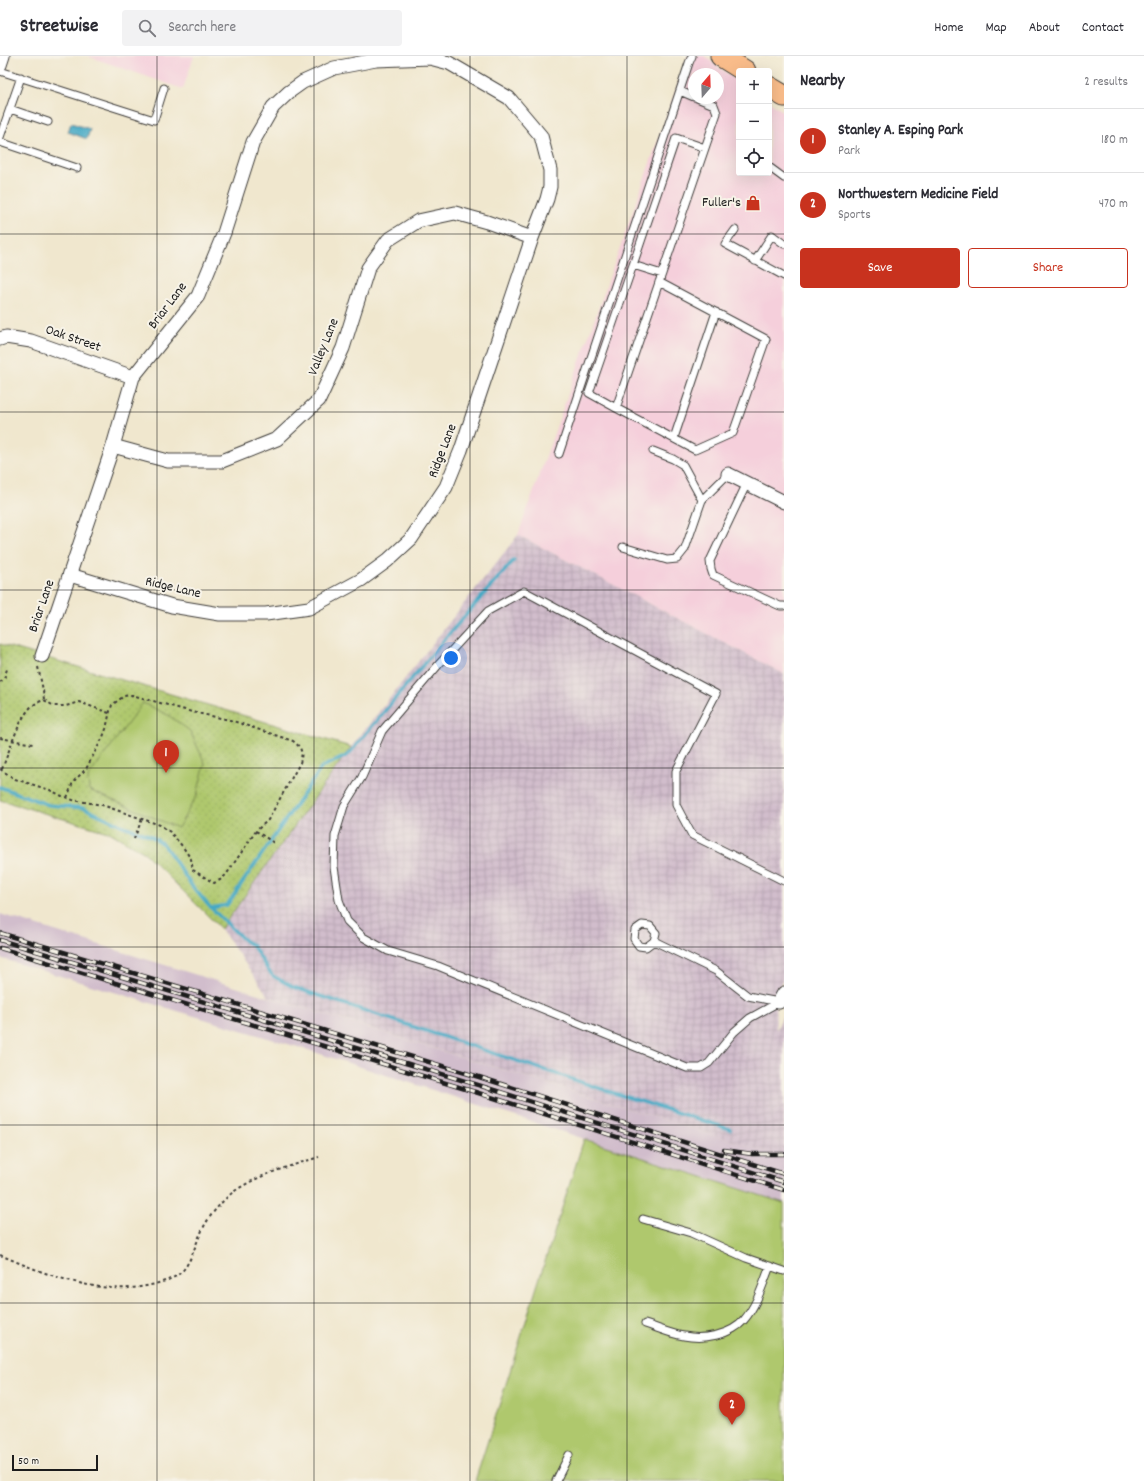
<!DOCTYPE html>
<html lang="en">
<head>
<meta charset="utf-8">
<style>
	:root { --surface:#fff; --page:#f2f2f3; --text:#2b2b33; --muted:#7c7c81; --line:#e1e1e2; --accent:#c8321e }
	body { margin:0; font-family:Dekko,sans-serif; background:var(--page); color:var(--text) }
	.controls { position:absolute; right:12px; top:12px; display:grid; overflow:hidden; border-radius:4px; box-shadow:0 4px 16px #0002 }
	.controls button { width:36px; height:36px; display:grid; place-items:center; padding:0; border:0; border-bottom:1px solid var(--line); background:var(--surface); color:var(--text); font:20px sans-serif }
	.compass { position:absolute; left:688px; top:12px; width:36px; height:36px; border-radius:50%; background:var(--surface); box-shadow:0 4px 16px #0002; rotate:19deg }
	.scale { position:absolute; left:12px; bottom:10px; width:86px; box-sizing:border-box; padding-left:4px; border:2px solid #1c1c1c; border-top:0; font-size:11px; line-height:14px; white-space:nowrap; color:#1c1c1c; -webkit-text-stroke:3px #f7f3e8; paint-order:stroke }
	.you { position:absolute; left:451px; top:602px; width:14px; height:14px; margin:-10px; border:3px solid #fff; border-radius:50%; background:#1a73e8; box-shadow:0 0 0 6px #1a73e833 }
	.badge { display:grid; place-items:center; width:26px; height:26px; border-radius:50%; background:var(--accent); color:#fff; font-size:13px; font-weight:700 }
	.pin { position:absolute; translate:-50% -33px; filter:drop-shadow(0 1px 2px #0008) }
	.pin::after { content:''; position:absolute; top:21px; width:14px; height:12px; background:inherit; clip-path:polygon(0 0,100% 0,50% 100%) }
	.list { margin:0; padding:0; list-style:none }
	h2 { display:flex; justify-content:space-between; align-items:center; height:52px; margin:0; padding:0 16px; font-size:17px }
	h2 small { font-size:13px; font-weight:400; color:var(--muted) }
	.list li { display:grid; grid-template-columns:26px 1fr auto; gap:12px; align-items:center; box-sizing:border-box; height:64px; padding:0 16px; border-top:1px solid var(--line) }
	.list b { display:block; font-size:15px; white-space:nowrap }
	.list p { margin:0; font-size:13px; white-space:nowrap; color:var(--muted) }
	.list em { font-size:13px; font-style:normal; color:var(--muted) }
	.actions { display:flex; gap:8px; padding:12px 16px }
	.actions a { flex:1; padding:9px 0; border:1px solid var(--accent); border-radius:4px; text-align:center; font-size:14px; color:var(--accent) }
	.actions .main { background:var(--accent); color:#fff }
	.icon { flex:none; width:22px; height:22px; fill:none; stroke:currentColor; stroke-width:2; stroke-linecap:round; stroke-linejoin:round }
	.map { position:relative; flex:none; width:784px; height:1425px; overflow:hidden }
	header { display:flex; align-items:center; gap:24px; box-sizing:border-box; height:56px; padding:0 20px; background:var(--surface); border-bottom:1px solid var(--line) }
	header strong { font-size:19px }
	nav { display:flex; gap:22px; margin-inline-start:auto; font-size:14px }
	.search { width:280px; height:36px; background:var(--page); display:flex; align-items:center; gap:10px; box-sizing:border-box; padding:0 14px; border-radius:4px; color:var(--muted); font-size:15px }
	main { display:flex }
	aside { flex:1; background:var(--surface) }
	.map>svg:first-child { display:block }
</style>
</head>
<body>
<header>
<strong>Streetwise</strong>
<div class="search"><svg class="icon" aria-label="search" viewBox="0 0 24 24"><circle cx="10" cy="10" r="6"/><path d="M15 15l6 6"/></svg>Search here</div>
<nav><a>Home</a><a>Map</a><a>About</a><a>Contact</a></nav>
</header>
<main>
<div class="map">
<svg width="784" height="1425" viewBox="0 0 784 1425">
	<defs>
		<pattern id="industrial-grid" width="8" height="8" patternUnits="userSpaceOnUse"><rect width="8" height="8" fill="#d1bdcc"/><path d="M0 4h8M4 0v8" fill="none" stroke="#b3a2af"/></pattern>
		<pattern id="park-dots" width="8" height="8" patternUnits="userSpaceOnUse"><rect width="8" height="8" fill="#afc86d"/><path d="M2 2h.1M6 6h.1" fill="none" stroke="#96ab5e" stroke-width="1.8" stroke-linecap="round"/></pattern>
	</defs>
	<rect width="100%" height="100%" fill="#f7f3e8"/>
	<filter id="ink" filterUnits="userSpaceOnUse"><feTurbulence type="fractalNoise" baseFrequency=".025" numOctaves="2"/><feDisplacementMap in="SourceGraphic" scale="8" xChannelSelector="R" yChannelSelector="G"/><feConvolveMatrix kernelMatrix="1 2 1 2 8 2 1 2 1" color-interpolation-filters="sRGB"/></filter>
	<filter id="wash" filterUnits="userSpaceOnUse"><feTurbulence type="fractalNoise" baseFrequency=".012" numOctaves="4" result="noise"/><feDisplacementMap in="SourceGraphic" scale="16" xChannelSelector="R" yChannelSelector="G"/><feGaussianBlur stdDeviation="0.9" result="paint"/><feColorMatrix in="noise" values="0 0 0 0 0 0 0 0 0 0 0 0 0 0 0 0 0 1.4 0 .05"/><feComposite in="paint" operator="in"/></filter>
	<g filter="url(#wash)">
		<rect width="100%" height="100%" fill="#f0e7ce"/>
		<path fill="#f5cfdb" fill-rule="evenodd" d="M87,0H194L183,33Z
			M688,0H704L739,26V117H769V46L784,56V618L518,479ZM694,18H718V42H694Z"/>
		<path fill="url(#industrial-grid)" d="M518,479L784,618V921L775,938L776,974L784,957V1101L269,941L221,873L351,691Z"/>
		<path fill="#d1bdcc" d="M0,858L784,1101V1147L308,994L0,902Z"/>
		<path fill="url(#park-dots)" stroke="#667244" d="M0,588L351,691L221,873L145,797L111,777L0,744Z"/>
		<path fill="#afc86d" stroke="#667244" d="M143,647L168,659L190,675L205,707L197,739L178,772L89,734L88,721Z
			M584,1083L784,1147V1425H475Z"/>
		<path fill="#45a9c5" stroke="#306270" d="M71,67L90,73L87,83L68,76Z"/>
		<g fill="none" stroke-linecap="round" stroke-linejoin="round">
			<path stroke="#45a9c5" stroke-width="3.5" d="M0,731L49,749L84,752L121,769L151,780L164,789L192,830L209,850L244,884L253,890L268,914L273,920L293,931L614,1037L730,1073
				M211,852L227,849L322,711C331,706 341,704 349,698L443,585L514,504"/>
		</g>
	</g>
	<g filter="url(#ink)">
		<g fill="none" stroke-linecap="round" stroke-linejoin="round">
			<g stroke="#3c3a37" stroke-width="9">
				<path id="service" d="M0,15L154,64L164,32
					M680,35L694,41
					M10,53L48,66
					M0,81L21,21
					M0,86L77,112
					M769,111L784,122
					M735,174L725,188L784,220
					M755,205L772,179L784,188
					M633,209L676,82L705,92
					M659,226L766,283L733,377L695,394L616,352L717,57L714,49L697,42
					M616,352L589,337L633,209L662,218
					M674,382L716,256
					M653,395L673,403L683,409L702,444
					M559,398L689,7L692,0
					M747,427L710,505L711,513L713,519L780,550H784
					M623,491L667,504L677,503L685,493L702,444L728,418
					M654,885L646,891L639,890L634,883L635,874L642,869L650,870L656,877L654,885L716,915L748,940L779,946
					M779,946L750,962L734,976L709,1007L701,1012H687L438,910L388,895L363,881L347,865L339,844L334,811L335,780L344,750L362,721L382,675L440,607L488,555L524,535L716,638L676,715V749L692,779L784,825
					M643,1163L691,1177L746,1202L784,1215
					M645,1268C658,1272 671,1278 684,1280C704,1284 731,1279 744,1264C757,1249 763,1228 770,1210
					M556,1425L569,1399"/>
			</g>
			<g stroke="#3c3a37" stroke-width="15">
				<path id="minor" d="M0,9L3,0
					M0,283L6,281L31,285L133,321
					M113,390L168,405H222L277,383L319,344L343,292L368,212L388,184L418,165L455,157L487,166L532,182
					M728,418L784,446
					M42,600L113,390L133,321L198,240L224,177L253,86L273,51L289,36L303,26L334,12L376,4L430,2L449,7L509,42L541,80L550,114V131L547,143L532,182L461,394L446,431L411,483L387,505L361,524L309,552L266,558H220L172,550L70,519
					M779,946L784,937"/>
			</g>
			<g stroke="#3c3a37" stroke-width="23">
				<path id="primary" d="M721,0L745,15
					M769,31L784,40"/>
			</g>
			<path stroke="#3c3a37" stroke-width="2" stroke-dasharray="3 3" stroke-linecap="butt" d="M38,611L43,634L44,644
				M0,626L4,623L7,613
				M0,682L33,688
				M0,713L15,723L50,734L62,740L73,744L102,749L160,769L170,776L183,791L191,803L193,814L214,827L220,824L226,819L256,775L268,764L300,707C303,696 302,692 293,685L230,664L192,656L132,639L124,640L112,649L110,655L106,673L103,681L86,713L73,726L67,742
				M2,713C9,696 18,665 30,652C34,648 38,646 44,644L54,650H66L79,646L109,657
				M256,775L274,787
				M134,783L142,763
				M0,1199C48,1219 102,1242 155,1228C166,1225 177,1222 184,1213C192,1203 195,1189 201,1177C207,1162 220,1147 232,1137C256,1119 291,1110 319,1101"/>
			<use href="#service" stroke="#fff" stroke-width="7"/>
			<use href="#minor" stroke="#fff" stroke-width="13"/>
			<use href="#primary" stroke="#f9bc8a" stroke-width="21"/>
			<g stroke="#1c1c1c" stroke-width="4.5">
				<path id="rail" d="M0,877L479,1021L784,1118
					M0,884L478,1029L784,1126
					M0,892L472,1035L784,1134
					M724,1094L752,1098H784"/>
			</g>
			<use href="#rail" stroke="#f7f3e8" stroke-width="3" stroke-dasharray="9" stroke-linecap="butt"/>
		</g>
	</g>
	<path fill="none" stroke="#1c1c1c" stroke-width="1" stroke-opacity="0.55" d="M157,0V1425M314,0V1425M470,0V1425M627,0V1425M0,178H784M0,356H784M0,534H784M0,712H784M0,891H784M0,1069H784M0,1247H784"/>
	<defs>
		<g id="shop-bare" transform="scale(1.2)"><path d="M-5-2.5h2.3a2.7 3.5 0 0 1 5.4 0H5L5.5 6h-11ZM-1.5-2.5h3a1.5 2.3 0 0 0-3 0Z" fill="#c8321e" stroke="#f7f3e8" stroke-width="2.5" paint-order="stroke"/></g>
	</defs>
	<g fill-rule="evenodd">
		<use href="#shop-bare" x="753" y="147"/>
	</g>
	<g text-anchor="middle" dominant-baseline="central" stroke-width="4" stroke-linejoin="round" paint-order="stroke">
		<g font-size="14" fill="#1c1c1c" stroke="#f7f3e8" text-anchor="end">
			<text x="741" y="147">Fuller's</text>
		</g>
		<g font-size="14" fill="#1c1c1c" stroke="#f7f3e8">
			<text transform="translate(168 250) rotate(-53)">Briar Lane</text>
			<text transform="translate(73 283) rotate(19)">Oak Street</text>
			<text transform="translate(324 291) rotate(-68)">Valley Lane</text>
			<text transform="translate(443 395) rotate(-69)">Ridge Lane</text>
			<text transform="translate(173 532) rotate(13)">Ridge Lane</text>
			<text transform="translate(42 550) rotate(-71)">Briar Lane</text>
		</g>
	</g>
</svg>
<div class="controls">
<button>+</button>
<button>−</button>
<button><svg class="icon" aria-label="locate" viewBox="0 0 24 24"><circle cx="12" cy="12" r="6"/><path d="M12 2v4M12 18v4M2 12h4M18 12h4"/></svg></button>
</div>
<svg class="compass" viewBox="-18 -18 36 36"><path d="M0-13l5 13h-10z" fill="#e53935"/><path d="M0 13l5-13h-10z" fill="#7c7c81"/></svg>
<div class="scale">50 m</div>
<div class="you"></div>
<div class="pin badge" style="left:166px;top:717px">1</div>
<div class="pin badge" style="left:732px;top:1369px">2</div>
</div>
<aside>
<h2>Nearby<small>2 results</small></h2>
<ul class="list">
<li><span class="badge">1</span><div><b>Stanley A. Esping Park</b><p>Park</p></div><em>180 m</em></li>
<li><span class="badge">2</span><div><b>Northwestern Medicine Field</b><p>Sports</p></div><em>470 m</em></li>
</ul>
<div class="actions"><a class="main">Save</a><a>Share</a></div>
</aside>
</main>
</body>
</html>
